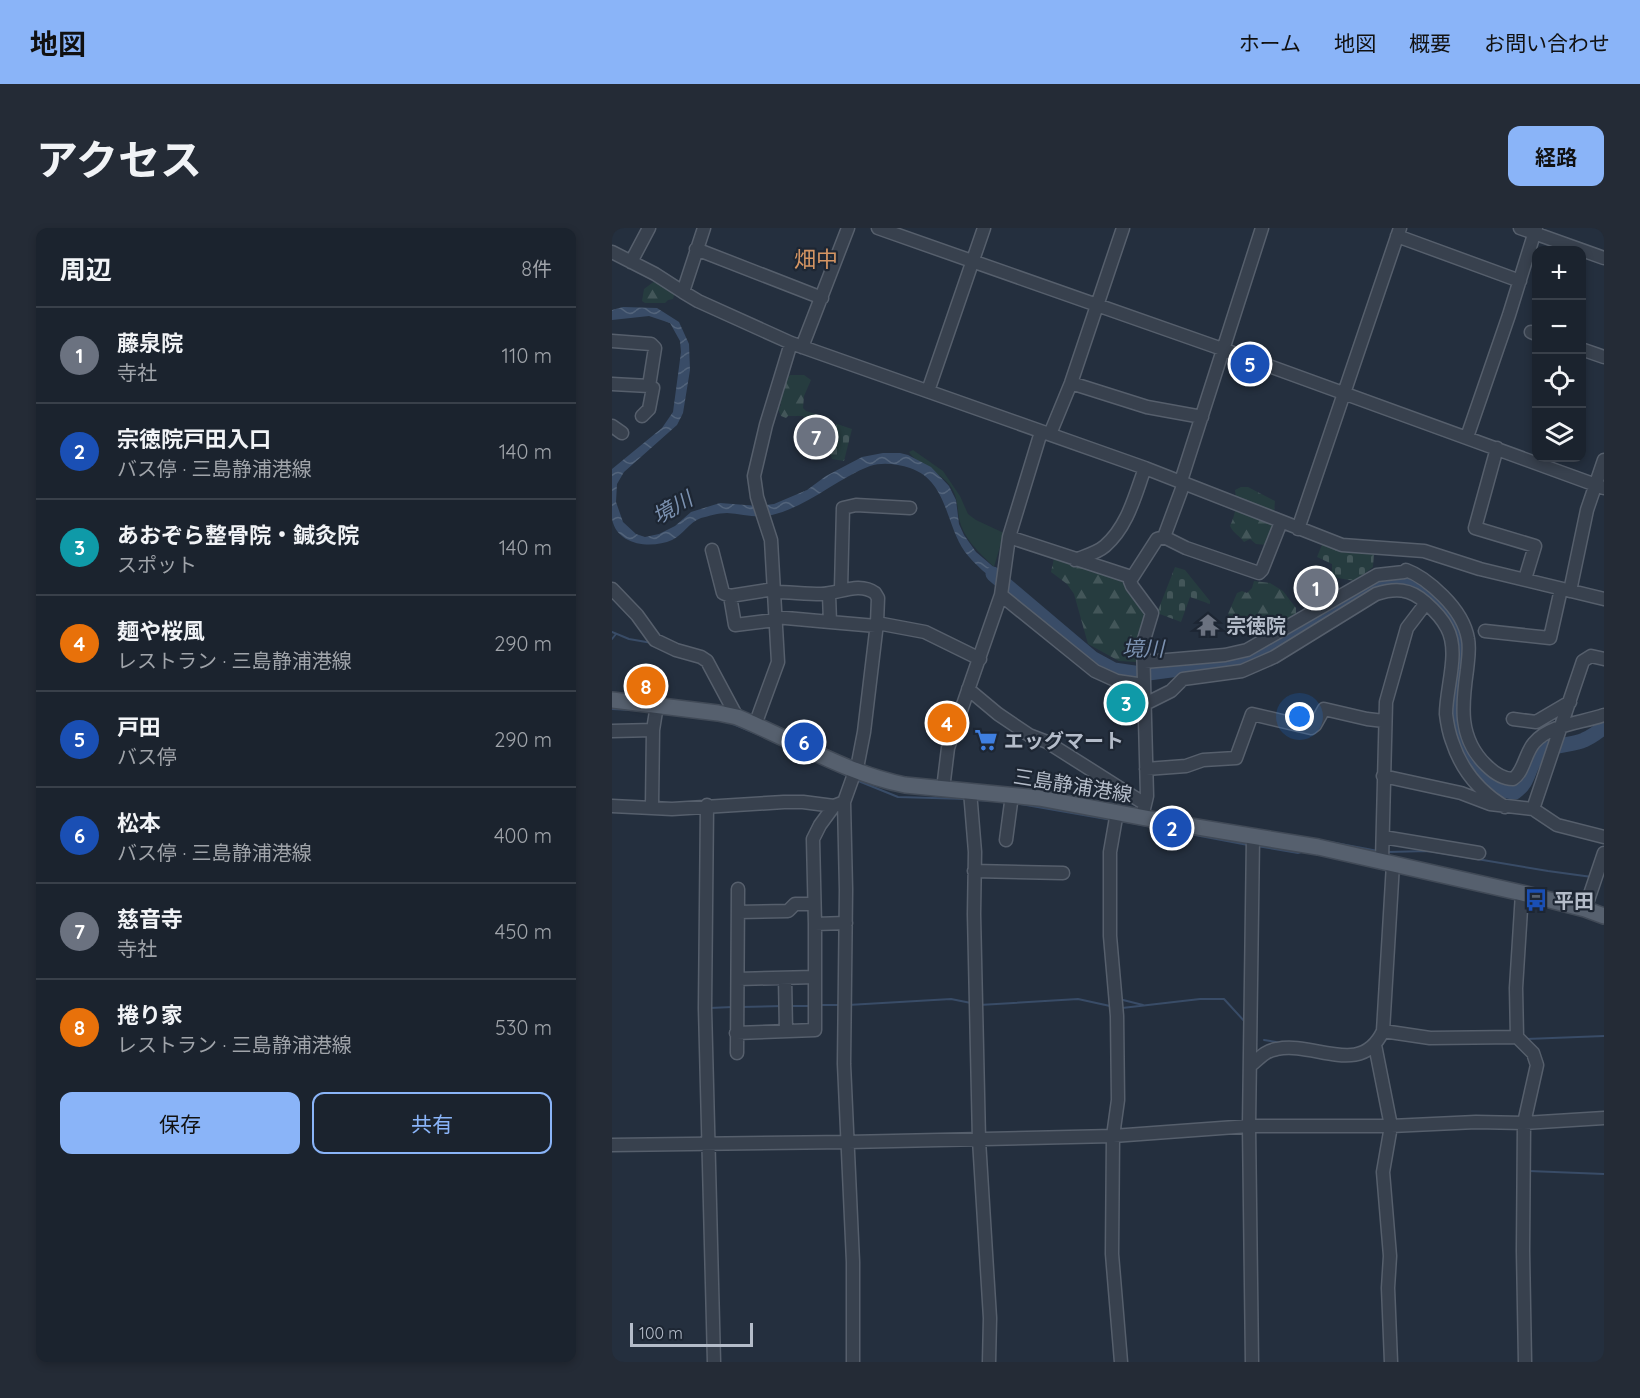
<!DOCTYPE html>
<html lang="ja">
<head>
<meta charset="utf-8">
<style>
	:root { --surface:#1b232e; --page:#242b36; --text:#f1f3f6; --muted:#a0a4aa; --line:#39404a; --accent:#8ab4f8 }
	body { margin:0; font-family:Quicksand,"Noto Sans JP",sans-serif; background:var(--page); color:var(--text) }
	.controls { position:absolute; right:18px; top:18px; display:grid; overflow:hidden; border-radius:12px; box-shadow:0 3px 9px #0003 }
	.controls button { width:54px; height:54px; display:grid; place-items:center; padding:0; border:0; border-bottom:2px solid var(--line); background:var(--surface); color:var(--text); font:30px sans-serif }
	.scale { position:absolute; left:18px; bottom:15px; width:123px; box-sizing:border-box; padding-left:6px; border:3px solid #b4bcc9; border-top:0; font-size:16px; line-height:21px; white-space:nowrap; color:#b4bcc9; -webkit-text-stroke:4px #1d2633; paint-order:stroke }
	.you { position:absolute; left:688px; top:489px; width:21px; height:21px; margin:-15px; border:4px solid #fff; border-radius:50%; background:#1a73e8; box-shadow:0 0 0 9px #1a73e833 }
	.badge { display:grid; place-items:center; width:39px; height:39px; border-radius:50%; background:var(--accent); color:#fff; font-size:20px; font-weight:700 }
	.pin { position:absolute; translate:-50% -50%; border:3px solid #fff; box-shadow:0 2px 6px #0006 }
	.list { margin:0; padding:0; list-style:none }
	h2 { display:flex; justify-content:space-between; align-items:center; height:78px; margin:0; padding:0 24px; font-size:26px }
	h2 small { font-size:20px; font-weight:400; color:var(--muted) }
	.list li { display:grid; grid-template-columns:39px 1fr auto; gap:18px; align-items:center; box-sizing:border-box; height:96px; padding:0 24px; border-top:2px solid var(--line) }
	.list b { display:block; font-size:22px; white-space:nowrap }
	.list p { margin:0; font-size:20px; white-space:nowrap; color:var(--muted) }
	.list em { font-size:20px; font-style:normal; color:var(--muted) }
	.actions { display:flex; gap:12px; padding:18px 24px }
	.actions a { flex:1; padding:14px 0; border:2px solid var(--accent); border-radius:12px; text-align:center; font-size:21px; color:var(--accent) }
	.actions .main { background:var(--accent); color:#111 }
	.icon { flex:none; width:33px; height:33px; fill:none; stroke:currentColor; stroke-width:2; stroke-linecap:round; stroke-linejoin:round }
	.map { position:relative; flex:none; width:992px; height:1134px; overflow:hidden; border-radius:12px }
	header { display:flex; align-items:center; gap:36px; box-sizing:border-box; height:84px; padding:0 30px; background:var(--accent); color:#111 }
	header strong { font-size:28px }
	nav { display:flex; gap:33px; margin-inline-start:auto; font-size:21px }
	.intro { display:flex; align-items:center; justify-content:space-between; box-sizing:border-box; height:144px; padding:0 36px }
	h1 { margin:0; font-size:42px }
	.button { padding:15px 27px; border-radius:12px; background:var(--accent); color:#111; font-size:21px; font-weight:700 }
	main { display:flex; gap:36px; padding:0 36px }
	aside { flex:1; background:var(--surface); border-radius:12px; box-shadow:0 3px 9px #0003 }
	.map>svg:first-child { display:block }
</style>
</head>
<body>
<header>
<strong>地図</strong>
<nav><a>ホーム</a><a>地図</a><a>概要</a><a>お問い合わせ</a></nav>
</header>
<div class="intro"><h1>アクセス</h1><a class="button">経路</a></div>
<main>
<aside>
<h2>周辺<small>8件</small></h2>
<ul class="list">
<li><span class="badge" style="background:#6b7280">1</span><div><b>藤泉院</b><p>寺社</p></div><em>110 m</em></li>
<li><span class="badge" style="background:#1a4fb4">2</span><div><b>宗徳院戸田入口</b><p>バス停 · 三島静浦港線</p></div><em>140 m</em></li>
<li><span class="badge" style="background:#0f9aa8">3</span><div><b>あおぞら整骨院・鍼灸院</b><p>スポット</p></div><em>140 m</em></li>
<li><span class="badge" style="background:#e8710a">4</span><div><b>麺や桜風</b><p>レストラン · 三島静浦港線</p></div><em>290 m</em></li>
<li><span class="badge" style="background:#1a4fb4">5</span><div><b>戸田</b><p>バス停</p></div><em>290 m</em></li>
<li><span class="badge" style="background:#1a4fb4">6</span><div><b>松本</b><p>バス停 · 三島静浦港線</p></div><em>400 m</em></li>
<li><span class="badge" style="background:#6b7280">7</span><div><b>慈音寺</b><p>寺社</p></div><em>450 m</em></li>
<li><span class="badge" style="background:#e8710a">8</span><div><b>捲り家</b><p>レストラン · 三島静浦港線</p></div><em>530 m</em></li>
</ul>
<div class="actions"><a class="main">保存</a><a>共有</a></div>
</aside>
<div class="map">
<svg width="992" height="1134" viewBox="0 0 992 1134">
	<defs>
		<pattern id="forest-firs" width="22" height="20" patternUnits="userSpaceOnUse" patternTransform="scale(1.5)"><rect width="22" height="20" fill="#263c3f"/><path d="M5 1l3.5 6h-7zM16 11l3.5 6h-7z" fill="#435659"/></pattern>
		<pattern id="cemetery-stones" width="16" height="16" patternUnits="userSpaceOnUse" patternTransform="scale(1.5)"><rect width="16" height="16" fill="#263c3f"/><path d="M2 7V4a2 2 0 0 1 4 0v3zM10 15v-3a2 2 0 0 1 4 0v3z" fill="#435659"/></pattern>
		<pattern id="water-waves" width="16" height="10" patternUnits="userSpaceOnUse" patternTransform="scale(1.5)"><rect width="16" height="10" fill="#394c67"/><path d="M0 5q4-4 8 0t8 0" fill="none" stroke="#53647b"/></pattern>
	</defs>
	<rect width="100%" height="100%" fill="#242f3e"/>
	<path fill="#263c3f" d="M301,222L331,243L348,268L356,286L364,292L392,305L382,339C368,325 351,311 347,290C345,278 346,270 339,259C329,244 302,234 297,224Z"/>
	<path fill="url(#forest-firs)" d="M44,52L63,64L61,71L56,72L53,75H33L30,73L32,61Z
		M178,147H192L199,152L192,168L191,180L194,183L213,189L214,193L196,196L191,188H176L174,190L169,188L166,181L169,177L167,174L168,165L173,161L172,154Z
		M629,259H636L663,273L662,285L665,295L656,317L644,316L638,311L632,314C627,307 622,306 618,298C624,285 625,275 623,262Z
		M443,326L509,350L536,381L528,432L524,434L507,433L476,416L462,366L455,356L439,344Z
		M642,353L658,355L671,363L684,380V390C661,404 634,415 616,386L625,365L630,363L635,365L640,360Z"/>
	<path fill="url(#cemetery-stones)" d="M225,196L240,201L232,233L220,231L213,215L216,204L219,205Z
		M711,314L762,325L761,339L743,353L720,349V336L705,329Z
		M563,339L573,342L598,373V376L578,369L569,394L545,385Z"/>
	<path fill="url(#water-waves)" d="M11,79L45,80L67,94L77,116L78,142L71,185L65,197L12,244L5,256L4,274L11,294L24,306L33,309L47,306L63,298L79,284L108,275L146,278L162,276L195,262L214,248L250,229L271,225H288L296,227L319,239L337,258L344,272L347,296L352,307L364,324L391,347L389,358C377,348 363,337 353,324C333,296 336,253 298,240C286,236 270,234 258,238C224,251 197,278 160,287C146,291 130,286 115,285C106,285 97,288 89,290C77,294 71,307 60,312C40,321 5,318 0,291C0,276 0,257 0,241L50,200L61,184L69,124L68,113L58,95L37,88L0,92V82Z"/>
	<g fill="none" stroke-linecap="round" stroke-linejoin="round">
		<path stroke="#394c67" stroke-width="2" d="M0,404L17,411L40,415
			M0,411L4,406
			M0,481L21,482
			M121,496L152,509
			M160,513L236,548
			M244,552L286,569L355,571
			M364,572L385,573
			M402,575L500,592
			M509,593L636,617
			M713,613L766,623
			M645,618L686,625L689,624
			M775,624L817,623L936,643L980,649
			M507,771L531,777
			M206,777H228
			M236,777L339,771L359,775
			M367,777L466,771L498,778
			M179,778H198
			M128,779L171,778
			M98,780L120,779
			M510,780L588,771H612L634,795
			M914,811L992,808
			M652,812L670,815
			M917,943L992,946"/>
		<path stroke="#394c67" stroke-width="15" d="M381,346L480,430L502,442L529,446L634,432L770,354C783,352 798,353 810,360C829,371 848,396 848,419C848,467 827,510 871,548C879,555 891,564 903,564C919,553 915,537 928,526C938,516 959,518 972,512C979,509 986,504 992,499"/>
		<g stroke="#565f6c" stroke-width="15">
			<path id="minor" d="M92,0L71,64L86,73L179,115L533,240L730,317L812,323L868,341L992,371
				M266,0L613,122L992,260
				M908,0L992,30
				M785,8L908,53
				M84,21L210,70
				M0,24L43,46L71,64
				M19,34L37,0
				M919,104L924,106
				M0,113L39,116L43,120L37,158L41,160L37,181L30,188
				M190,119L236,0
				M969,121L992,129
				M459,155L535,179L590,189
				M0,156L37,158
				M316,163L372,0
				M0,198L10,205
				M438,206L459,155L511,0
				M855,209L897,87L924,0
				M885,220L863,300L923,318L913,351
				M569,253L650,0
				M686,301L788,0
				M397,309L519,349
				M552,309L574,320L647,345L650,342L669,294
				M100,322L111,365L118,368L162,361
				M463,332C473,328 485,325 493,318C516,298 523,267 533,240
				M0,361L25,387L43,412L64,422L89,429L95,433L125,489
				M229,361L231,280L244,277L298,280
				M958,363L975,282L992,232
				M162,364C177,364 193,366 209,366C226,366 247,353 263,365L266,370L265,395L252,504L246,535L232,574L234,662L232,836L241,1034V1134
				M217,366L218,394L264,398
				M389,367L483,443L505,453L532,457
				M118,368L123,397L163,392
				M163,389L218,394
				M265,395L313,404L368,431
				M873,403L938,410L949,361
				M532,434L613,427L635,422L765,347L792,344L794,342C808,347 820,357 831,368C843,380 853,393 856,411C858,421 856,432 855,442C850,477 846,510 874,537C881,544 891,551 901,551C912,544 913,525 922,515C938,496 970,495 992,487
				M356,461L386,486L417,507L435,514L533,576
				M533,476L559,463L571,451L630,443L662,429L764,366C783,360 798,360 814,375C822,382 830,390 835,400C848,424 834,459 834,486C835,494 837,505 840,513C849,541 868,564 893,579
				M901,491L924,494L958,474
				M143,497L166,434L159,312L145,269L142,248L154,197L179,115
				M0,503L41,502
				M534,541L574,538L591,532L624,530L640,486L699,500L703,497L712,481L755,491L772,493
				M771,548L849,565L878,576L921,581L945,597L992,609
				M331,561L336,520L389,367L397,309L429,204
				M358,563L363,624L362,686L367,912L378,1090L377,1134
				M95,577L93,780L102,1134
				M0,578L60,581L172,574H191L222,578L232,574
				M40,579L41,502L45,477
				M921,581L971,433L979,428L992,431
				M505,584L498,624V708L505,788L506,872L501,908L500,1026L509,1134
				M530,589L535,568L531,415L540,385L520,358L518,353L545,311L552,309L572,255
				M771,609L867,625
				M394,612L400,567
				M770,633L774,474L795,400L814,375
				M362,643L451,645
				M910,665L904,760L905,809L921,825L925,837L912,895L911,1023L913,1134
				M973,681L992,625
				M126,684L176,683L183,676H202
				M203,696L201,611L208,597L222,578
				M173,750L174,803
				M126,751L203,749V696L234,695
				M771,803L818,810L905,809
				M124,805L203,802V749
				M763,817L779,898L771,944L778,1028L776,1060L779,1134
				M125,825L126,661
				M638,838C647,831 652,823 665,821C702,813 749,850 771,803L781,636
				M0,917L236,914L501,908L637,898H779L864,894L912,895L992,890
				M640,1134L637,898L641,609"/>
		</g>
		<g stroke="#414a57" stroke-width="18">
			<path id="major" d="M0,472L106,485L125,489C181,512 233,545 293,557L427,570L555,594L706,619L910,665L973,681L992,688"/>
		</g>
		<use href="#minor" stroke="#38414e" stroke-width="12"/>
		<use href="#major" stroke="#56606e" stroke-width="15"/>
	</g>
	<defs>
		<g id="temple-bare" transform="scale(1.8)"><path d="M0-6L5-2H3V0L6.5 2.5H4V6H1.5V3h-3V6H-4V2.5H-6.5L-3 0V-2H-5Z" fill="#6b7280" stroke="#1d2633" stroke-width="2.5" paint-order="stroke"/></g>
		<g id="supermarket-bare" transform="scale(1.8)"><path d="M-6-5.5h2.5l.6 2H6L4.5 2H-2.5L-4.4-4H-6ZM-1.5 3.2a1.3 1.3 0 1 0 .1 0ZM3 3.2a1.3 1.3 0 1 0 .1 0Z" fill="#3f7fe0" stroke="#1d2633" stroke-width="2.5" paint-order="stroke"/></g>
		<g id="bus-bare" transform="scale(1.8)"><path d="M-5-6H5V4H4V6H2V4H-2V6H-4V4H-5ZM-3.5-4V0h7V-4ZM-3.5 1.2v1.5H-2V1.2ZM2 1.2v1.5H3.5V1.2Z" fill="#1a4fb4" stroke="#1d2633" stroke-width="2.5" paint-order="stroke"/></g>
	</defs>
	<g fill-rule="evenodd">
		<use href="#temple-bare" x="596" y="397"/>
		<use href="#supermarket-bare" x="374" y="512"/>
		<use href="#bus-bare" x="924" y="672"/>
	</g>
	<g text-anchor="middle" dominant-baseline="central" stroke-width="4.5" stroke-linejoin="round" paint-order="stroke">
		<g font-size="20" font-weight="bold" fill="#b4bcc9" stroke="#1d2633" text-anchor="start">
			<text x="614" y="397">宗徳院</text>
			<text x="392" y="512">エッグマート</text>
			<text x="942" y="672">平田</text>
		</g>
		<g font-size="20" fill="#b4bcc9" stroke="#1d2633">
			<text transform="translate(461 557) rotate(9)">三島静浦港線</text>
		</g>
		<g font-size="21" font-style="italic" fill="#7c92b1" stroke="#1d2633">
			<text transform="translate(60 279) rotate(-30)">境川</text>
			<text x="531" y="420">境川</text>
		</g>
		<g font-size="22" fill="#d59563" stroke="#1d2633">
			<text x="204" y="31">畑中</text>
		</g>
	</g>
</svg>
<div class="controls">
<button>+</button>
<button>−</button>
<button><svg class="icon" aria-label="locate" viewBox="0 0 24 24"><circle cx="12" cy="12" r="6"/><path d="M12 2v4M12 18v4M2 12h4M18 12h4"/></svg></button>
<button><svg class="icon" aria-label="layers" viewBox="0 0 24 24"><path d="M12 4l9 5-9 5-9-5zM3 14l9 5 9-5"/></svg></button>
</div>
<div class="scale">100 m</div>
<div class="you"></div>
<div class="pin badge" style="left:704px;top:360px;background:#6b7280">1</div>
<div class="pin badge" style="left:560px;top:600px;background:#1a4fb4">2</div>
<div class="pin badge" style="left:514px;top:475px;background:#0f9aa8">3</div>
<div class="pin badge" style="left:335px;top:495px;background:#e8710a">4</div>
<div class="pin badge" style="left:638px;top:136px;background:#1a4fb4">5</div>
<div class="pin badge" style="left:192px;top:514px;background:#1a4fb4">6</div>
<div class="pin badge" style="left:204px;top:209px;background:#6b7280">7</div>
<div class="pin badge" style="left:34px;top:458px;background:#e8710a">8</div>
</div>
</main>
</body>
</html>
